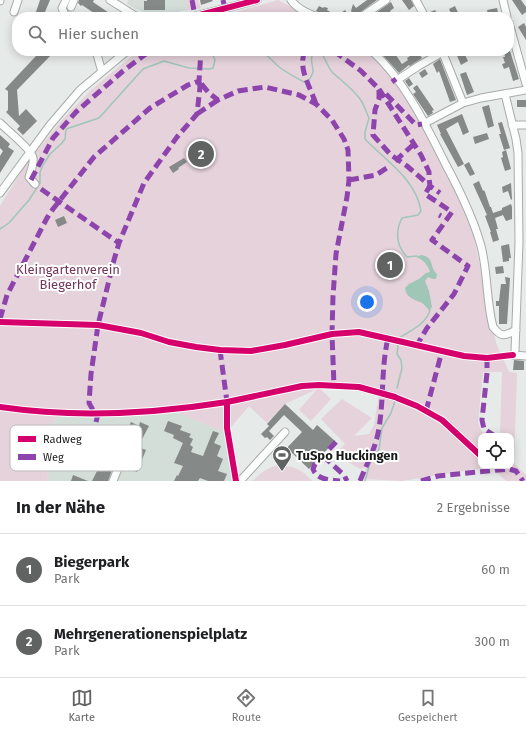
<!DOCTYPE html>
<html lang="de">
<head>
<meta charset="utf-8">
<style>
	:root { --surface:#fff; --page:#f2f2f2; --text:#202124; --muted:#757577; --line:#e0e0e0; --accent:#616362 }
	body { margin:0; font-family:"Fira Sans",sans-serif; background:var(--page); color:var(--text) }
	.controls { position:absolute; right:12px; bottom:12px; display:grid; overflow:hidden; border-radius:8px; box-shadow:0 2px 10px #0003 }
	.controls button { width:36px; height:36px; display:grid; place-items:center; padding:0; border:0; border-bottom:1px solid var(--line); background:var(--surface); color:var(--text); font:20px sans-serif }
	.you { position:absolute; left:367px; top:302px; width:14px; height:14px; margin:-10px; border:3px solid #fff; border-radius:50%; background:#1a73e8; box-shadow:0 0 0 6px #1a73e833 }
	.badge { display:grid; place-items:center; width:26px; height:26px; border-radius:50%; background:var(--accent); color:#fff; font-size:13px; font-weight:700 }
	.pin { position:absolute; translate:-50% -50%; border:2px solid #fff; box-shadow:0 1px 4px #0006 }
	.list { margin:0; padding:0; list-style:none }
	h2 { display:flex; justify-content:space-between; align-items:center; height:52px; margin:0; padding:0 16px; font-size:17px }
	h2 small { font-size:13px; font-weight:400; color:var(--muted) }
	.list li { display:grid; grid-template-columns:26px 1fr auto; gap:12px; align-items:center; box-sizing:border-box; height:72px; padding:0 16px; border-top:1px solid var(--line) }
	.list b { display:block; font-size:15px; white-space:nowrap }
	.list p { margin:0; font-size:13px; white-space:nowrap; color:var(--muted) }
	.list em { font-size:13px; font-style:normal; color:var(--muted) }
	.icon { flex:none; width:22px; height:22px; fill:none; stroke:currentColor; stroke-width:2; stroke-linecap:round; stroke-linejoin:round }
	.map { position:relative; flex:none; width:526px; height:481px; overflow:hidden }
	.search { position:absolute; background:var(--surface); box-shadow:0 2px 10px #0003; left:12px; right:12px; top:12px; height:44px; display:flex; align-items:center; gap:10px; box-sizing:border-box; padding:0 14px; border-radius:16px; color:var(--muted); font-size:15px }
	.sheet { height:196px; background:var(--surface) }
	nav { display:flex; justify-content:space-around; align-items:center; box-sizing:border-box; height:56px; border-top:1px solid var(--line); background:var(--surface); font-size:11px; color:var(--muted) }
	nav a { display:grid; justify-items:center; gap:2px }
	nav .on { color:var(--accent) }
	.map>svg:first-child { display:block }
</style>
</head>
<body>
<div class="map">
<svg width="526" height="481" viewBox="0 0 526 481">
	<rect width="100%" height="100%" fill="#e6eae8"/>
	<path fill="#d3ded9" d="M128,0H186L187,10L162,15H152L132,7L127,4Z
		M176,412L226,433L234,481H48L45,438L57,417L124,416Z"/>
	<path fill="#e5d2db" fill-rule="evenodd" d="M186,0H198L201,8L187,10Z
		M278,0L311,17H218Z
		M138,51H369L393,80L416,113L457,190L472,228L496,343L509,372L517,373L514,463L526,475V481H506L490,466H511V436H481L480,469L463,471L402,481L363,479L366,467L360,469L345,460L339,450L345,444L321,419L342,399L372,418L354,436L369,434L374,425L379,394L367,390L322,387L319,388L331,399L311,421L299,410L317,389L285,404L267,423L249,406L226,433L176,412L124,416L57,417L45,437L48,481H0V206L26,164L62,120L91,90ZM483,372H502L500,435L482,432L478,423Z
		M278,465C293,466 302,469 312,481H251L254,480C261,472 268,468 278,465Z"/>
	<path fill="#9fc6b7" d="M421,255C435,257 429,267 437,274L436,279H433L428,277L425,281L429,291L432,307L429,310C427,308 424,304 422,303C414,299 406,298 405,288L409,284L419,279L426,273L430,272C428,265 423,259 416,257Z"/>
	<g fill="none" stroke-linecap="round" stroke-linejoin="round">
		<path stroke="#9fc6b7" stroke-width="1.5" d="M243,51L246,52L251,51
			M259,51C268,54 272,61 279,67C287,73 295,77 304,82L309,80C310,78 313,74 313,71C313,64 309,59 314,52H320C326,58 327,67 333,73C342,81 353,89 360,99C364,104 366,112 369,118L365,132V139C386,161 416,179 421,211L418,215L402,218C395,232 396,245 407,257L417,256
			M0,229L9,223L29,200L40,183V172L43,165L50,154L61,144L65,139L66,129L99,118L143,69L164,61L189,68L210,69L213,68L215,60L211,51
			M397,388L402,368L401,360L397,354L399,338C410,331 428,323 430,309
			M365,481L370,463L379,449L382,428L391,413L395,401"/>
	</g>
	<path fill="#858987" d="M40,0H50L45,12L47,13L45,17H34L33,13L36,12Z
		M79,0H94L93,2L115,17H100L82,5L81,6L78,3Z
		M147,0H165V10H144V1H147Z
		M200,0H212L213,1L201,5Z
		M367,0H377L355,16L351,11L353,4L356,8Z
		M402,0H411L414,6L409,10Z
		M512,0H521L526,7V12L522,15Z
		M391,2L394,8L390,11L391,13L387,15L386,13L381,17H370Z
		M319,6L323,8L324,7L328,8L327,10L332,13L329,17H327L316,11Z
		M455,6L460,17H453L449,9Z
		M497,8L499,17H489L487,10Z
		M345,10L350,17H336Z
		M435,10L439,17H430L428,13Z
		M524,23L526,27V40L518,27Z
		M43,51H55L17,90L19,116L26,109L37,121L23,135L17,129L20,126L6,112L8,110V91L5,89L36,56Z
		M379,51H393L402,64L408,60L407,58L416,52L418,54H419L422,58L410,66L409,65L399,73Z
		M455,51H463L468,61L461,65Z
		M504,51H510L519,79L513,81L509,67L504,69L502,64L505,63L503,57H505Z
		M440,59L456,100L450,102L439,71L437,73L433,64Z
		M425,69L428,74L422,78L419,73Z
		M466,72L474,92L467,95L460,74Z
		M409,78L413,84L409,87L405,81Z
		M417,85L434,110L432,111L433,113L428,116L413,94L416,92L413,88Z
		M517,100H526V107H517Z
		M489,105L494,126L488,128L482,107Z
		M462,114L469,132L463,135L458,122L446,129L464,164L458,167L440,134H441L437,125Z
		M502,122L510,148L504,150L499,134H501L498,123Z
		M487,133L489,139L475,144L473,137Z
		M0,135L10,144L8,147L14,151L0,173V156L3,151L0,148Z
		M506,150L511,169L505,171L501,158L503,157L502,152Z
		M184,158L187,162L178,168L179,169L173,173L169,167Z
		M469,162L475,174L470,176L464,165Z
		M479,181L483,191L484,190L485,192L490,207H491L493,213L502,210V208L511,204L512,207V219L506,221L503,215L495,218L498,229H496L499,240L493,242L490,232H491L485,216L487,215L473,184Z
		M511,183L512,199L511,200L508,191L503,193L502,187Z
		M64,216L67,223L58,227L55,220Z
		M509,244L511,258H509V261L503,262L501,246Z
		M503,266L504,273L496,274L495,267Z
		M505,277L510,278L507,324H499V306H496V301H499L501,284H506Z
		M514,360L524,361V370H513Z
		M285,404L313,430L317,425L335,441L309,469L291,452L288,455L287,453L278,462L275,460L277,458L273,453L278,447L283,452L302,432L284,415L269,431L274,436L270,440L267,437L265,438L261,434L269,426L267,424Z
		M168,421L182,426L180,430L191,434L189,437L193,439L190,445L193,447L191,452L203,456L213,431L219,433L214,443L221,446L217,456L223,459L218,471L227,474L224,481H208L200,478L198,481H174L177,475L178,476L183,466L174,463L183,443L173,438L174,435L164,431Z
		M131,422L139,426L140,422L149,426L138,447L146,450L137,472L130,469L131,468L128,466L130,461L123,457L120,456L116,459L108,481H92L104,457L97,454L103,442L94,438L97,432L93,430L96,425L121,435L124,429L127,430Z
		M73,475L88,481H71Z"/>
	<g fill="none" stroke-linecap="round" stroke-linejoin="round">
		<g stroke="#a8abaa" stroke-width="9">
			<path id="minor" d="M66,0L62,8L65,15L68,17
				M110,0L137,17
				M291,0C297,9 308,13 317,17
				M416,0L425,17
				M503,0L507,17
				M0,1V0
				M71,7L74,0
				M14,12L18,0
				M192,17L257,0
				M361,17L386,0
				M509,23L526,84
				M96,51L102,72
				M372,51C405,81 426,125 446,165C460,191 473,217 481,246C488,273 486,300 493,327C502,338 504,336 516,330
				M442,51L463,103
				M397,80L420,65L443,52
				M505,94L516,139L518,153L519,242L515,351
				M0,123C7,130 33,151 33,158C34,164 31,171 29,177L35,184
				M425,123L463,103L481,98L526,90
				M512,125H526
				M0,193L50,125L80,90L127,51
				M513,355L526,356
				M113,481L121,461
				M240,481L285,432"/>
		</g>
		<use href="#minor" stroke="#fbfcfc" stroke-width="7"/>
		<path stroke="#8e44ad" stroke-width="5" stroke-dasharray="10 5" stroke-linecap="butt" d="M192,0L195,16
			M219,17L225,9L223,0
			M305,51C297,68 311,88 316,104
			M334,51L361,71L379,89V99L375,110L373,135L391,155L407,166L430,186L425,194L452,212L432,240L468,266L454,294L427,328L417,345
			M392,82L396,79
			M379,89L421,155L429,172V178L430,186L440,193
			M386,94L416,125L422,124
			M197,114L218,100
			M395,161L414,144
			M31,180L53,138L76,112L123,71L150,51
			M349,180L376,175L390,166
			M41,189L119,243
			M439,215L441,216
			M0,319L7,295L47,218L53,209L94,157L150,108L188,85L199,81L201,51
			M220,350L227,402
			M487,358V373L482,420L484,429L495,436
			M426,411L442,351
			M96,422L98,414L93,410L89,403L91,374L98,325L114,260L119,243L144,183L177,137L197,114L200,87L199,81L209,93L218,100L238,91L265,87L299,95L316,104L332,120L344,139L348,150L349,180L347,197L336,254L333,296L332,334L334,386
			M336,442L315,464L313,469C317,480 330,480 340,481
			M323,456L344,475L347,481
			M360,481C367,463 376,448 379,428C384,398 381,368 388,338
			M421,481L438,476L509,469L516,471L523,481"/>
		<g stroke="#fff" stroke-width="8">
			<path id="cycleway" d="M192,17L257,0
				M0,322L98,325L141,333L169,342L196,347L220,350L251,351L285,345L332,334L359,332L464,356L487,358L513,355
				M397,398L417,406L442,420L481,456
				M0,407C75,418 152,414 227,402
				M236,481L227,428V402L302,386L319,385L359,387L395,397"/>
		</g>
		<use href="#cycleway" stroke="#d6006c" stroke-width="6"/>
	</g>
	<defs>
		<g id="stadium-pin" transform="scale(1)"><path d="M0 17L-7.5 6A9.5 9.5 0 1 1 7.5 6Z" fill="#616362" stroke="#fff"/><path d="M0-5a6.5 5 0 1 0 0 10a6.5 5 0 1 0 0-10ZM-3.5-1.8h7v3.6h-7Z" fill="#fff"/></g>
	</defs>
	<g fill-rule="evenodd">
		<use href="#stadium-pin" x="282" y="455"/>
	</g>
	<g text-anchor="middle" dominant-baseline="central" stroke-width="4" stroke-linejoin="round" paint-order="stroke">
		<g font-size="13" fill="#723657" stroke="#fff">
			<text x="68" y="269">Kleingartenverein<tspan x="68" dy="15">Biegerhof</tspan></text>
		</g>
		<g font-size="13" font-weight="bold" fill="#191b1a" stroke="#fff" text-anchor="start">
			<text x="296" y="455">TuSpo Huckingen</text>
		</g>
	</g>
	<rect x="10" y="425" width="132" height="46" rx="6" fill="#fff" stroke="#babbba" stroke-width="1"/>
	<rect x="18" y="436" width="18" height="6" fill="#d6006c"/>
	<rect x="18" y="454" width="18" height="6" fill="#8e44ad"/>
	<g font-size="11" fill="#191b1a">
		<text x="43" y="443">Radweg</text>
		<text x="43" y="461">Weg</text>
	</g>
</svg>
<div class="controls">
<button><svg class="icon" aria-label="locate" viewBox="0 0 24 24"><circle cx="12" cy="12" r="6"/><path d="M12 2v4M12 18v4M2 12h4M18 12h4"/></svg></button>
</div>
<div class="you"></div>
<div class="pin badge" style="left:390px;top:265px">1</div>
<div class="pin badge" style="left:201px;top:154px">2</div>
<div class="search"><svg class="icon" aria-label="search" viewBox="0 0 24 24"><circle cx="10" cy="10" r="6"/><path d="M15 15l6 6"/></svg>Hier suchen</div>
</div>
<section class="sheet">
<h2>In der Nähe<small>2 Ergebnisse</small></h2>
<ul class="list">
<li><span class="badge">1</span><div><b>Biegerpark</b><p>Park</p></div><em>60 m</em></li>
<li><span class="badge">2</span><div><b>Mehrgenerationenspielplatz</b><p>Park</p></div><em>300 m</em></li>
</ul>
</section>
<nav>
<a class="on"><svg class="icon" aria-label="map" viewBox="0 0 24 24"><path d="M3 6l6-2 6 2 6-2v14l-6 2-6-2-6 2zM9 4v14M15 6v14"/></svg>Karte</a>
<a><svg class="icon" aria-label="directions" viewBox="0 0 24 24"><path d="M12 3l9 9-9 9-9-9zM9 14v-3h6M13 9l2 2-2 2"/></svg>Route</a>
<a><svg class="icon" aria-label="saved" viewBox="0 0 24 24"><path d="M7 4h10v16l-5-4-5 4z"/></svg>Gespeichert</a>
</nav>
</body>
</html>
